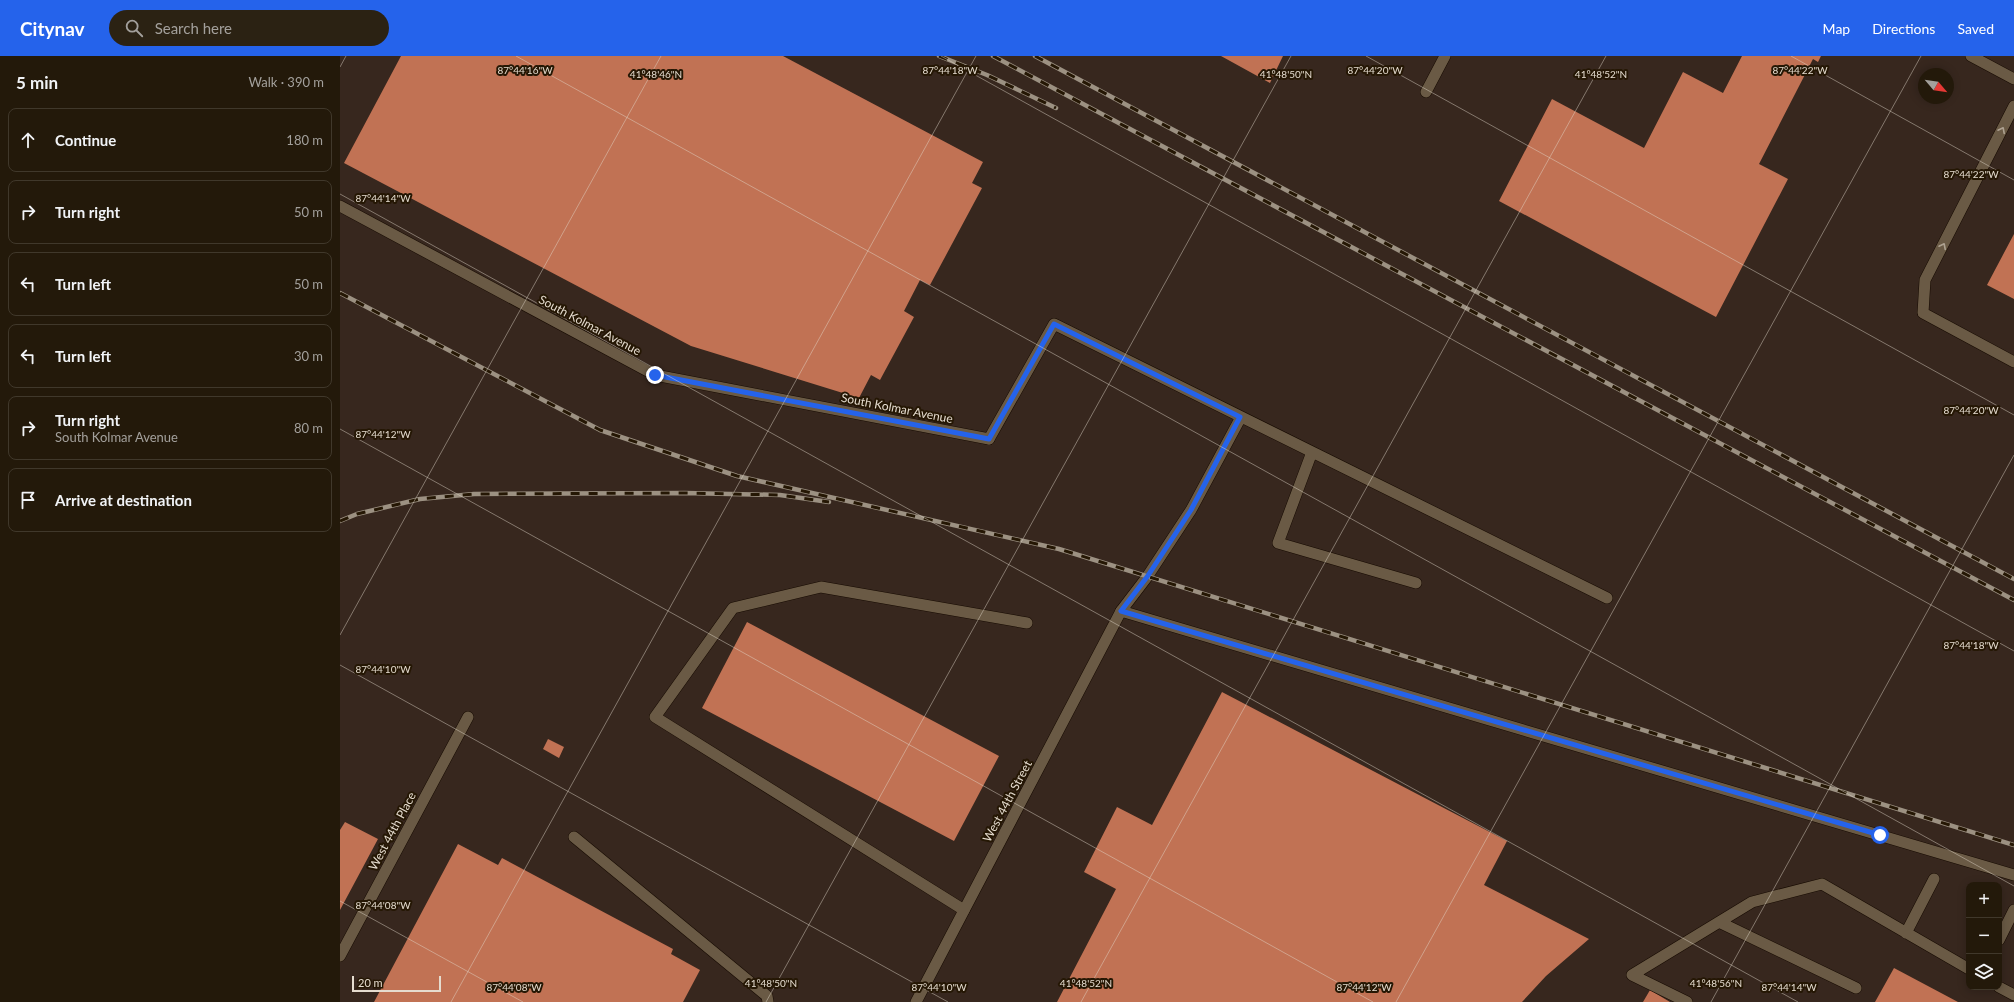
<!DOCTYPE html>
<html lang="en">
<head>
<meta charset="utf-8">
<style>
	:root { --surface:#23190a; --page:#2b2213; --text:#f1f3f6; --muted:#a3a09c; --line:#40382b; --accent:#2563eb }
	body { margin:0; font-family:Lato,sans-serif; background:var(--page); color:var(--text) }
	.controls { position:absolute; right:12px; bottom:12px; display:grid; overflow:hidden; border-radius:8px; box-shadow:0 2px 10px #0003 }
	.controls button { width:36px; height:36px; display:grid; place-items:center; padding:0; border:0; border-bottom:1px solid var(--line); background:var(--surface); color:var(--text); font:20px sans-serif }
	.compass { position:absolute; left:1578px; top:12px; width:36px; height:36px; border-radius:50%; background:var(--surface); box-shadow:0 2px 10px #0003; rotate:119deg }
	.scale { position:absolute; left:12px; bottom:10px; width:89px; box-sizing:border-box; padding-left:4px; border:2px solid #e5dccf; border-top:0; font-size:11px; line-height:14px; white-space:nowrap; color:#e5dccf; -webkit-text-stroke:3px #251704; paint-order:stroke }
	.stop { position:absolute; width:12px; height:12px; margin:-9px; border:3px solid #2563eb; border-radius:50%; background:#fff }
	.stop.end { background:#2563eb; border-color:#fff; box-shadow:0 1px 4px #0008 }
	.list { margin:0; padding:0; list-style:none }
	h2 { display:flex; justify-content:space-between; align-items:center; height:52px; margin:0; padding:0 16px; font-size:17px }
	h2 small { font-size:13px; font-weight:400; color:var(--muted) }
	.list li { display:grid; grid-template-columns:26px 1fr auto; gap:12px; align-items:center; box-sizing:border-box; height:64px; margin:0 8px 8px; padding:0 8px; border:1px solid var(--line); border-radius:8px }
	.list b { display:block; font-size:15px; white-space:nowrap }
	.list p { margin:0; font-size:13px; white-space:nowrap; color:var(--muted) }
	.list em { font-size:13px; font-style:normal; color:var(--muted) }
	.icon { flex:none; width:22px; height:22px; fill:none; stroke:currentColor; stroke-width:2; stroke-linecap:round; stroke-linejoin:round }
	.map { position:relative; flex:none; width:1674px; height:946px; overflow:hidden }
	header { display:flex; align-items:center; gap:24px; box-sizing:border-box; height:56px; padding:0 20px; background:var(--accent); color:#fff }
	header strong { font-size:19px }
	nav { display:flex; gap:22px; margin-inline-start:auto; font-size:14px }
	.search { width:280px; height:36px; background:var(--page); display:flex; align-items:center; gap:10px; box-sizing:border-box; padding:0 14px; border-radius:22px; color:var(--muted); font-size:15px }
	main { display:flex }
	aside { flex:1; background:var(--surface) }
	.map>svg:first-child { display:block }
</style>
</head>
<body>
<header>
<strong>Citynav</strong>
<div class="search"><svg class="icon" aria-label="search" viewBox="0 0 24 24"><circle cx="10" cy="10" r="6"/><path d="M15 15l6 6"/></svg>Search here</div>
<nav><a>Map</a><a>Directions</a><a>Saved</a></nav>
</header>
<main>
<aside>
<h2>5 min<small>Walk · 390 m</small></h2>
<ul class="list">
<li><svg class="icon" aria-label="ahead" viewBox="0 0 24 24"><path d="M12 20V5M6 11l6-6 6 6"/></svg><div><b>Continue</b></div><em>180 m</em></li>
<li><svg class="icon" aria-label="right" viewBox="0 0 24 24"><path d="M7 20v-9h11M14 6l5 5-5 5"/></svg><div><b>Turn right</b></div><em>50 m</em></li>
<li><svg class="icon" aria-label="left" viewBox="0 0 24 24"><path d="M17 20v-9H6M10 6l-5 5 5 5"/></svg><div><b>Turn left</b></div><em>50 m</em></li>
<li><svg class="icon" aria-label="left" viewBox="0 0 24 24"><path d="M17 20v-9H6M10 6l-5 5 5 5"/></svg><div><b>Turn left</b></div><em>30 m</em></li>
<li><svg class="icon" aria-label="right" viewBox="0 0 24 24"><path d="M7 20v-9h11M14 6l5 5-5 5"/></svg><div><b>Turn right</b><p>South Kolmar Avenue</p></div><em>80 m</em></li>
<li><svg class="icon" aria-label="arrive" viewBox="0 0 24 24"><path d="M6 21V4h12l-3 4 3 4H6"/></svg><div><b>Arrive at destination</b></div></li>
</ul>
</aside>
<div class="map">
<svg width="1674" height="946" viewBox="0 0 1674 946">
	<rect width="100%" height="100%" fill="#2f210d"/>
	<path fill="#37271e" fill-rule="evenodd" d="M0,0H1674V946H0ZM1584,18H1608V42H1584ZM1629,829H1659V931H1629Z"/>
	<path fill="#c17254" d="M61,0H443L643,106L632,127L642,132L590,229L580,224L564,255L574,261L540,324L531,319L519,342L351,290L4,107Z
		M881,0H943L930,27Z
		M1402,0H1481L1478,6L1473,3L1419,108L1448,123L1376,261L1159,145L1212,43L1304,92L1343,16L1383,37Z
		M1674,178V243L1647,229Z
		M407,566L659,700L614,785L362,652Z
		M882,636L1167,785L1144,829L1249,883L1206,920L1182,946H717L776,833L744,816L777,751L812,769Z
		M208,683L224,691L219,702L203,693Z
		M5,766L38,783L0,854V774Z
		M118,788L158,809L162,802L333,893L331,898L360,914L343,946H34Z
		M1554,912L1618,946H1535Z
		M1310,934L1330,946H1303Z"/>
	<g fill="none" stroke-linecap="round" stroke-linejoin="round">
		<g stroke="#160a00" stroke-width="12">
			<path id="service" d="M1086,36L1105,0
				M1674,50L1585,224L1583,257L1674,306
				M649,383L714,268L1267,542
				M972,396L938,487L1076,527
				M781,555L807,521L851,454L901,361
				M234,781L427,940L428,946
				M624,854L315,661L393,552L481,531L687,567
				M1379,866L1516,932
				M1566,877L1594,823
				M1659,884L1674,854
				M1659,931L1674,939
				M1347,946L1292,919L1412,846L1482,828L1629,913"/>
		</g>
		<g stroke="#160a00" stroke-width="12">
			<path id="minor" d="M1631,0L1674,23
				M0,150L315,319L649,383
				M0,900L128,661
				M576,946L781,555L1674,819"/>
		</g>
		<use href="#service" stroke="#6a5a45" stroke-width="11"/>
		<use href="#minor" stroke="#6a5a45" stroke-width="11"/>
		<g stroke="#9c9182" stroke-width="4.5">
			<path id="rail" d="M599,0L647,19L716,52
				M653,0L1674,544
				M695,0L1674,523
				M0,237L260,374L397,420L719,493L1674,789
				M0,465L17,458L80,443L134,438L345,437L440,439L489,446"/>
		</g>
		<use href="#rail" stroke="#251704" stroke-width="3" stroke-dasharray="9" stroke-linecap="butt"/>
	</g>
	<defs><path id="oneway-chevron" d="M-2-3.5L2.5 0L-2 3.5" fill="none" stroke-width="1.6" stroke-linecap="round" stroke-linejoin="round"/></defs>
	<g stroke="#aea291">
		<use href="#oneway-chevron" transform="translate(1662 74) rotate(-63)"/>
		<use href="#oneway-chevron" transform="translate(1603 190) rotate(-63)"/>
	</g>
	<g fill="none" stroke-linecap="round" stroke-linejoin="round">
		<path stroke="#2563eb" stroke-width="5" d="M315,319L649,383L714,268L900,361L851,454L807,521L781,555L1540,779"/>
	</g>
	<path fill="none" stroke="#e5dccf" stroke-width="1" stroke-opacity="0.45" d="M176,0L1674,830M601,0L1674,595M1026,0L1674,359M1451,0L1674,124M0,11L6,0M0,138L1458,946M0,373L1033,946M0,579L321,0M0,609L608,946M0,845L183,946M111,946L636,0M426,946L951,0M741,946L1266,0M1056,946L1581,0M1371,946L1674,399"/>
	<g text-anchor="middle" dominant-baseline="central" stroke-width="4" stroke-linejoin="round" paint-order="stroke">
		<g font-size="12" fill="#e5dccf" stroke="#251704">
			<text transform="translate(250 269) rotate(28)">South Kolmar Avenue</text>
			<text transform="translate(557 352) rotate(11)">South Kolmar Avenue</text>
			<text transform="translate(667 745) rotate(-62)">West 44th Street</text>
			<text transform="translate(52 775) rotate(-62)">West 44th Place</text>
		</g>
	</g>
	<g font-size="10" text-anchor="middle" fill="#e5dccf" stroke="#251704" stroke-width="4" stroke-linejoin="round" paint-order="stroke">
		<text x="185" y="18">87°44'16"W</text>
		<text x="610" y="18">87°44'18"W</text>
		<text x="1035" y="18">87°44'20"W</text>
		<text x="1460" y="18">87°44'22"W</text>
		<text x="316" y="22">41°48'46"N</text>
		<text x="946" y="22">41°48'50"N</text>
		<text x="1261" y="22">41°48'52"N</text>
		<text x="1631" y="122">87°44'22"W</text>
		<text x="43" y="146">87°44'14"W</text>
		<text x="1631" y="358">87°44'20"W</text>
		<text x="43" y="382">87°44'12"W</text>
		<text x="1631" y="593">87°44'18"W</text>
		<text x="43" y="617">87°44'10"W</text>
		<text x="43" y="853">87°44'08"W</text>
		<text x="431" y="931">41°48'50"N</text>
		<text x="746" y="931">41°48'52"N</text>
		<text x="1376" y="931">41°48'56"N</text>
		<text x="174" y="935">87°44'08"W</text>
		<text x="599" y="935">87°44'10"W</text>
		<text x="1024" y="935">87°44'12"W</text>
		<text x="1449" y="935">87°44'14"W</text>
	</g>
</svg>
<div class="controls">
<button>+</button>
<button>−</button>
<button><svg class="icon" aria-label="layers" viewBox="0 0 24 24"><path d="M12 4l9 5-9 5-9-5zM3 14l9 5 9-5"/></svg></button>
</div>
<svg class="compass" viewBox="-18 -18 36 36"><path d="M0-13l5 13h-10z" fill="#e53935"/><path d="M0 13l5-13h-10z" fill="#a3a09c"/></svg>
<div class="scale">20 m</div>
<div class="stop" style="left:1540px;top:779px"></div>
<div class="stop end" style="left:315px;top:319px"></div>
</div>
</main>
</body>
</html>
